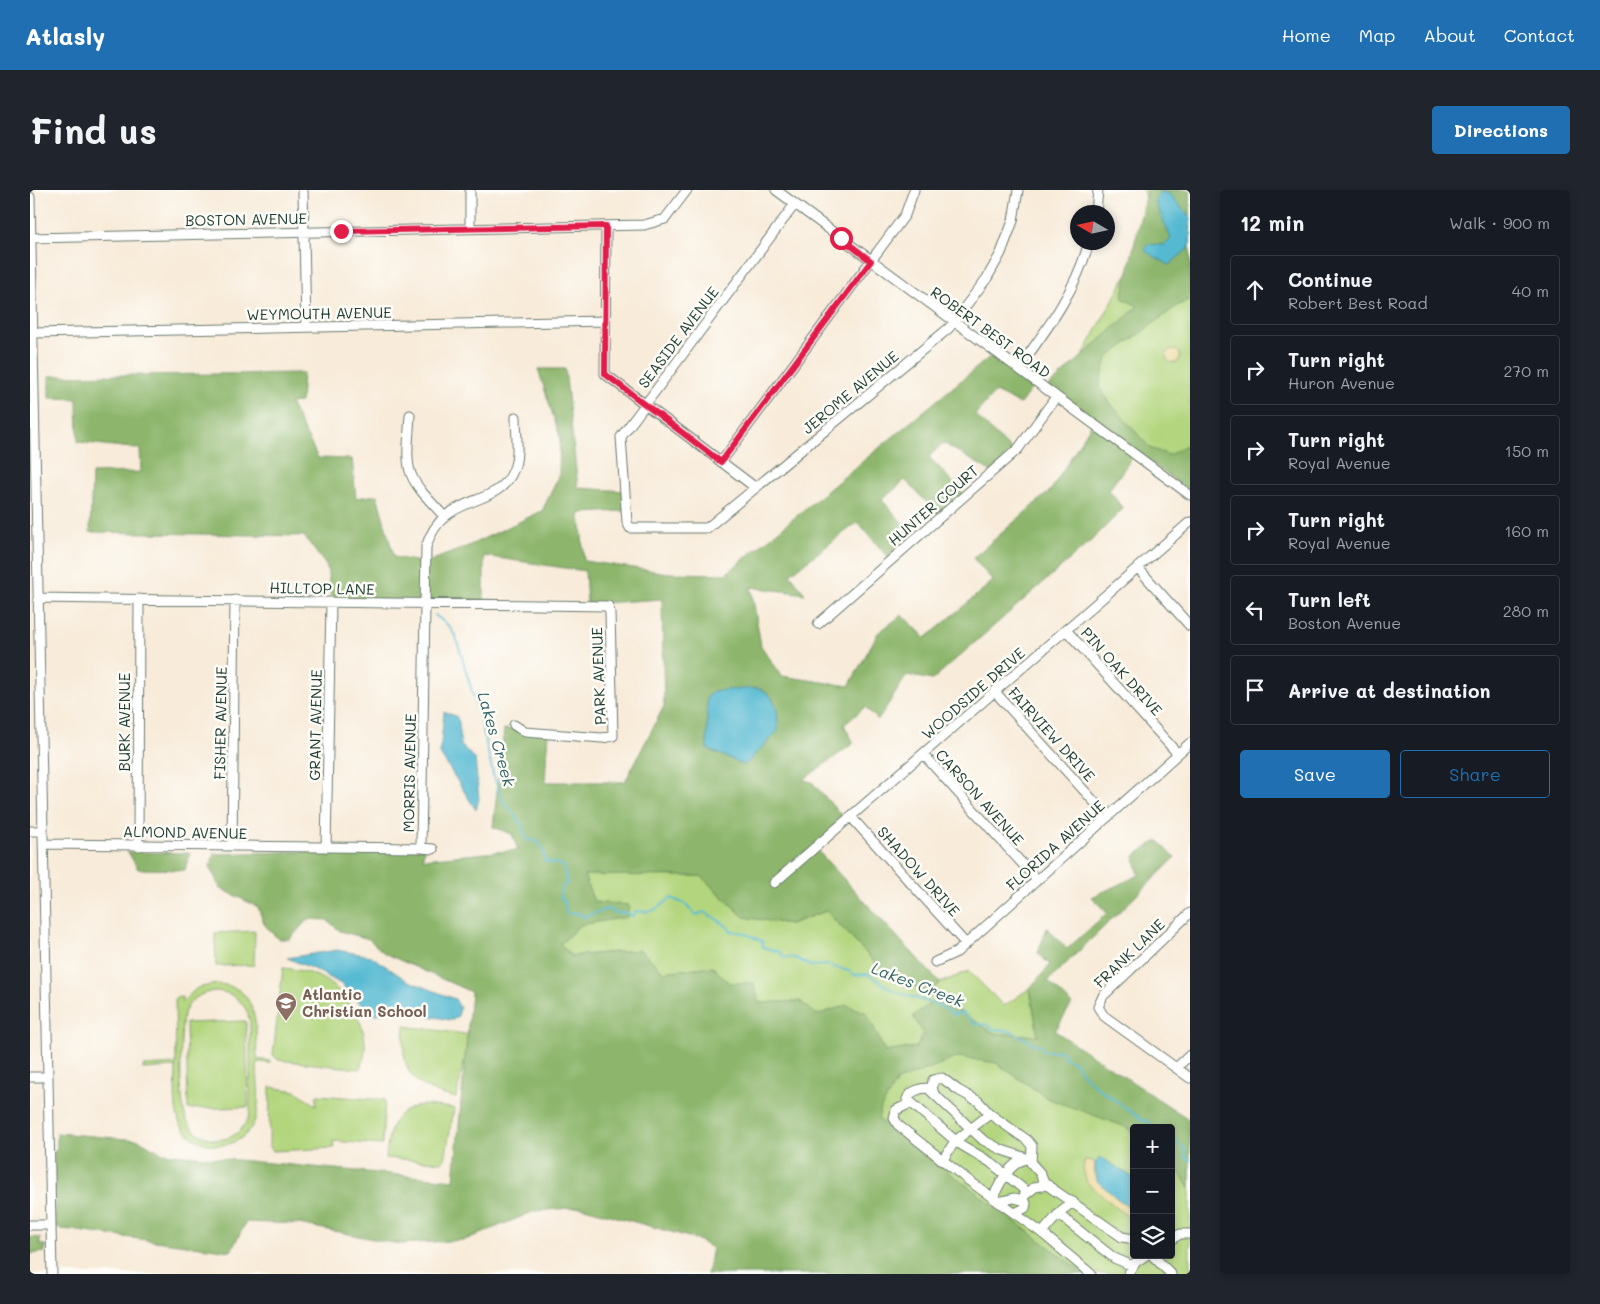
<!DOCTYPE html>
<html lang="en">
<head>
<meta charset="utf-8">
<style>
	:root { --surface:#171b24; --page:#20242c; --text:#f1f3f6; --muted:#9ea1a6; --line:#363941; --accent:#1f6fb2 }
	body { margin:0; font-family:Mali,sans-serif; background:var(--page); color:var(--text) }
	.controls { position:absolute; right:15px; bottom:15px; display:grid; overflow:hidden; border-radius:5px; box-shadow:0 2px 8px #0003 }
	.controls button { width:45px; height:45px; display:grid; place-items:center; padding:0; border:0; border-bottom:1px solid var(--line); background:var(--surface); color:var(--text); font:25px sans-serif }
	.compass { position:absolute; left:1040px; top:15px; width:45px; height:45px; border-radius:50%; background:var(--surface); box-shadow:0 2px 8px #0003; rotate:279deg }
	.stop { position:absolute; width:15px; height:15px; margin:-11px; border:4px solid #e11d48; border-radius:50%; background:#fff }
	.stop.end { background:#e11d48; border-color:#fff; box-shadow:0 1px 5px #0008 }
	.list { margin:0; padding:0; list-style:none }
	h2 { display:flex; justify-content:space-between; align-items:center; height:65px; margin:0; padding:0 20px; font-size:21px }
	h2 small { font-size:16px; font-weight:400; color:var(--muted) }
	.list li { display:grid; grid-template-columns:32px 1fr auto; gap:15px; align-items:center; box-sizing:border-box; height:70px; margin:0 10px 10px; padding:0 10px; border:1px solid var(--line); border-radius:5px }
	.list b { display:block; font-size:19px; white-space:nowrap }
	.list p { margin:0; font-size:16px; white-space:nowrap; color:var(--muted) }
	.list em { font-size:16px; font-style:normal; color:var(--muted) }
	.actions { display:flex; gap:10px; padding:15px 20px }
	.actions a { flex:1; padding:11px 0; border:1px solid var(--accent); border-radius:5px; text-align:center; font-size:18px; color:var(--accent) }
	.actions .main { background:var(--accent); color:#fff }
	.icon { flex:none; width:28px; height:28px; fill:none; stroke:currentColor; stroke-width:2; stroke-linecap:round; stroke-linejoin:round }
	.map { position:relative; flex:none; width:1160px; height:1084px; overflow:hidden; border-radius:5px }
	header { display:flex; align-items:center; gap:30px; box-sizing:border-box; height:70px; padding:0 25px; background:var(--accent); color:#fff }
	header strong { font-size:24px }
	nav { display:flex; gap:28px; margin-inline-start:auto; font-size:18px }
	.intro { display:flex; align-items:center; justify-content:space-between; box-sizing:border-box; height:120px; padding:0 30px }
	h1 { margin:0; font-size:35px }
	.button { padding:12px 22px; border-radius:5px; background:var(--accent); color:#fff; font-size:18px; font-weight:700 }
	main { display:flex; gap:30px; padding:0 30px }
	aside { flex:1; background:var(--surface); border-radius:5px; box-shadow:0 2px 8px #0003 }
	.map>svg:first-child { display:block }
</style>
</head>
<body>
<header>
<strong>Atlasly</strong>
<nav><a>Home</a><a>Map</a><a>About</a><a>Contact</a></nav>
</header>
<div class="intro"><h1>Find us</h1><a class="button">Directions</a></div>
<main>
<div class="map">
<svg width="1160" height="1084" viewBox="0 0 1160 1084">
	<rect width="100%" height="100%" fill="#fdfcf7"/>
	<filter id="ink" filterUnits="userSpaceOnUse"><feTurbulence type="fractalNoise" baseFrequency=".02" numOctaves="2"/><feDisplacementMap in="SourceGraphic" scale="10" xChannelSelector="R" yChannelSelector="G"/><feConvolveMatrix kernelMatrix="1 2 1 2 8 2 1 2 1" color-interpolation-filters="sRGB"/></filter>
	<filter id="wash" filterUnits="userSpaceOnUse"><feTurbulence type="fractalNoise" baseFrequency=".0096" numOctaves="4" result="noise"/><feDisplacementMap in="SourceGraphic" scale="20" xChannelSelector="R" yChannelSelector="G"/><feGaussianBlur stdDeviation="1.12" result="paint"/><feColorMatrix in="noise" values="0 0 0 0 0 0 0 0 0 0 0 0 0 0 0 0 0 1.4 0 .05"/><feComposite in="paint" operator="in"/></filter>
	<g filter="url(#wash)">
		<rect width="100%" height="100%" fill="#f8ebd9"/>
		<path fill="#b2d57d" stroke="#688958" fill-rule="evenodd" d="M1113,0H1160V300L1031,206L1122,37Z
			M553,685L671,686L714,727L760,734L796,721L855,783L899,803L910,793L939,781L974,816L1000,798L1008,846L964,843L908,809L887,857L855,862L837,824L787,825L770,811L728,813L699,793L682,776L634,783L610,760L541,766L530,754L550,735L599,715L564,712Z
			M225,741L224,775L186,776L185,743Z
			M253,778C264,779 276,781 287,786C319,801 347,844 330,879L248,870L243,865Z
			M186,794C230,795 226,837 227,869L240,871V873L227,872C227,890 231,913 225,930C212,964 164,963 149,931C143,915 146,894 146,877L113,879V876L146,874L145,808L152,807V812L167,798ZM185,801C204,802 218,814 220,834V923C217,934 209,944 198,948C181,953 162,944 156,928C149,913 150,845 153,827C157,811 169,803 185,801Z
			M216,831L218,917L158,919L156,833Z
			M375,836L435,844L439,848L426,908C382,898 369,882 375,836Z
			M917,860L962,865L1104,938V1065H1141V963L1160,975V1084H1036L838,941L871,875Z
			M240,897L266,901L286,915L287,905L355,910L352,955L303,951L304,958L243,961L239,955Z
			M394,915L424,918L415,969L411,972L356,968C359,938 362,920 394,915Z"/>
		<path fill="#8db66c" stroke="#567a50" d="M1120,0H1160V109L1147,116L1077,168L1069,197L1081,214L1120,258L1139,265L1160,253V301L1106,262L1079,300L1093,319L1063,349L902,490L877,485L848,530L835,517L814,535L824,553L773,590L782,592L817,632L786,659L910,793L900,803L855,783L796,721L760,734L714,727L671,686L554,685L564,712L599,715L597,727L550,735L530,754L541,766L610,760L634,782L682,776L699,793H724L729,813L770,811L787,825L816,815L837,823L855,862L887,857L894,846L883,826L908,808L964,843L1008,846L1000,798L1020,775L1008,763L1017,738L1037,759L1077,723L1062,707L1109,685L1104,666L1128,650L1145,668L1018,791L1042,814L1025,841L1160,930V1000L1150,983L1141,976V938H1104V944L1096,937L1019,909L966,873L929,867L867,891L851,918L848,929L1055,1084H677L682,1058L666,1049L551,1017L505,1021L435,1050L368,1054L269,1034L216,1032L201,1061L25,1038L24,962L27,958V943L109,950L132,963L424,990L441,802L354,763L339,749L310,741L297,730L278,729L260,749H249L243,744L234,734L228,717L190,698L180,677L184,664L394,658L393,669L488,660L482,644L463,637L474,539L518,543L515,592H595L634,516L632,409L557,414L555,381L454,366V413L335,412L301,407L297,377L274,346L60,342L62,283L111,282L110,259L48,252L47,209L19,208V186L273,183L271,212L260,213L288,268L322,269L326,308L347,305L364,367L395,373L436,357L512,321L529,286L530,247L508,179H535L548,298L596,301L597,321L550,323L554,371L639,383L696,384L967,161L1007,191L990,214L965,202L945,225L984,262L962,282L913,253L899,267L936,306L911,327L875,290L852,310L887,349L861,371L828,332L760,384L775,404L721,397L731,456L752,486L819,496L848,443L872,425L896,448L963,391L943,368L1021,300L1062,233L1017,198L1108,116L1092,108L1116,3Z
			M98,662L160,663L155,680L108,679Z
			M0,1047L10,1048V1055H15V1062L0,1064Z"/>
		<path fill="#eeda9e" stroke="#868c69" d="M1136 166a7 7 0 1 1 14 0a7 7 0 1 1-14 0Z
			M1055,970L1063,971L1065,974L1064,985L1089,1010L1104,1019V1032L1057,993L1053,978Z"/>
		<path fill="#54b9d2" stroke="#3a7b83" d="M1131,1L1141,5L1160,28V57L1139,75L1115,61L1117,54L1134,55L1141,49L1125,11Z
			M727,498C748,505 748,522 748,541L715,575L677,559V507L683,501Z
			M414,522L426,526L429,532L431,555L445,569L449,609L446,620L410,564Z
			M307,760L341,766L376,790L425,809L430,818L428,826L420,830L368,820L342,825L311,794L286,780L257,768Z
			M1070,967L1104,988V1019L1089,1010L1067,991L1065,974Z"/>
		<g fill="none" stroke-linecap="round" stroke-linejoin="round">
			<path stroke="#54b9d2" stroke-width="2" d="M405,425L419,436L426,447L451,532L463,584L472,609L490,632L497,650L508,651L513,660L515,671L533,675L537,693L532,697L530,706L535,713L536,722L540,724L549,723L553,727L577,719L586,723H596L603,726L605,721C625,723 625,720 641,708L655,714L665,725L675,722C684,729 695,731 701,741L714,743L732,751L733,757L750,762L753,767L765,768L781,776L797,775L819,781L824,785L838,784L864,801L909,816L925,825L932,822L946,835C954,833 957,834 963,839L981,841L1006,855L1010,854L1013,861H1033L1035,868L1047,873C1048,889 1098,918 1112,930L1118,931L1122,938
				M1141,946L1155,959L1156,968L1160,970"/>
		</g>
	</g>
	<g filter="url(#ink)">
		<g fill="none" stroke-linecap="round" stroke-linejoin="round">
			<g stroke="#6b7a6e" stroke-width="11">
				<path id="minor" d="M273,0L276,137
					M440,0V38
					M746,0L1160,305
					M0,7L22,1084
					M765,14L591,247L597,332L600,338H677L919,138L957,88L971,63L983,31L988,0
					M1066,22L1068,0
					M576,36L575,184L726,298
					M1,48L614,35L635,29L657,0
					M3,143L575,131
					M988,179C1017,139 1046,101 1059,52
					M380,225C376,284 373,283 414,326
					M691,272L875,25L884,0
					M1108,378L1160,436
					M8,408L578,416L580,422L583,546L572,548L495,542L484,535
					M788,434L988,259L1026,207
					M1036,440L1148,564
					M966,503L1078,627
					M893,564L1007,690
					M821,627L936,754
					M0,641H13
					M13,654L391,658L396,357C413,301 467,320 483,281C490,266 486,244 486,227
					M108,656L109,409
					M202,656L205,410
					M296,658L301,412
					M391,658L403,659
					M744,693L1160,332
					M1160,723L1073,806L1068,817L1074,826L1160,888
					M905,772L927,762L1160,553
					M1146,878L1160,865
					M0,887H18
					M904,904L898,898C890,898 879,902 877,909L928,953L960,972L997,1002
					M881,913L866,920L864,928L868,935L938,990L1012,1043L1061,1084
					M996,968L972,960L953,950L904,904L902,897L903,890L912,888L928,900L948,911L960,924L997,950L1002,956L1001,973L1010,983L1014,993L1092,1047L1104,1049
					M912,971L925,951L960,924
					M994,1006L1005,997L1018,995
					M963,1008C970,992 981,970 1000,968
					M968,1012L984,1008L993,1010L996,1013L995,1018L985,1023
					M1028,1024L1084,1068L1103,1076
					M0,1035H21
					M1012,1043L1032,1020L1043,1012
					M1141,1050L1150,1044H1160
					M1122,1065L1141,1084
					M1098,1084L1106,1072L1116,1065"/>
			</g>
			<use href="#minor" stroke="#fff" stroke-width="9"/>
		</g>
	</g>
	<g fill="none" stroke-linecap="round" stroke-linejoin="round" filter="url(#ink)">
		<path stroke="#e11d48" stroke-width="6" d="M311,41L576,36L575,184L691,272L841,71L811,48"/>
	</g>
	<defs>
		<g id="school-pin" transform="scale(1.125)"><path d="M0 17L-7.5 6A9.5 9.5 0 1 1 7.5 6Z" fill="#8d6e63" stroke="#fdfcf7"/><path d="M0-5L7-2L0 1L-7-2ZM-4 1L0 2.5L4 1V4Q0 6-4 4Z" fill="#fff"/></g>
	</defs>
	<g fill-rule="evenodd">
		<use href="#school-pin" x="256" y="813"/>
	</g>
	<g text-anchor="middle" dominant-baseline="central" stroke-width="5" stroke-linejoin="round" paint-order="stroke">
		<g font-size="15" fill="#1f3d34" stroke="#fdfcf7">
			<text transform="translate(216 29) rotate(-1)">BOSTON AVENUE</text>
			<text transform="translate(289 123) rotate(-1)">WEYMOUTH AVENUE</text>
			<text transform="translate(961 142) rotate(36)">ROBERT BEST ROAD</text>
			<text transform="translate(648 147) rotate(-53)">SEASIDE AVENUE</text>
			<text transform="translate(820 202) rotate(-40)">JEROME AVENUE</text>
			<text transform="translate(903 315) rotate(-41)">HUNTER COURT</text>
			<text transform="translate(292 398) rotate(1)">HILLTOP LANE</text>
			<text transform="translate(1092 481) rotate(48)">PIN OAK DRIVE</text>
			<text transform="translate(568 486) rotate(-92)">PARK AVENUE</text>
			<text transform="translate(943 503) rotate(-41)">WOODSIDE DRIVE</text>
			<text transform="translate(94 532) rotate(-90)">BURK AVENUE</text>
			<text transform="translate(190 533) rotate(-89)">FISHER AVENUE</text>
			<text transform="translate(285 535) rotate(-89)">GRANT AVENUE</text>
			<text transform="translate(1022 544) rotate(48)">FAIRVIEW DRIVE</text>
			<text transform="translate(379 583) rotate(-89)">MORRIS AVENUE</text>
			<text transform="translate(950 607) rotate(48)">CARSON AVENUE</text>
			<text transform="translate(155 642) rotate(1)">ALMOND AVENUE</text>
			<text transform="translate(1025 655) rotate(-42)">FLORIDA AVENUE</text>
			<text transform="translate(889 681) rotate(48)">SHADOW DRIVE</text>
			<text transform="translate(1099 763) rotate(-44)">FRANK LANE</text>
		</g>
		<g font-size="15" font-weight="bold" fill="#785e54" stroke="#fdfcf7" text-anchor="start">
			<text x="272" y="804">Atlantic<tspan x="272" dy="17">Christian School</tspan></text>
		</g>
		<g font-size="16" font-style="italic" fill="#2f6263" stroke="#fdfcf7">
			<text transform="translate(467 549) rotate(74)">Lakes Creek</text>
			<text transform="translate(888 794) rotate(21)">Lakes Creek</text>
		</g>
	</g>
</svg>
<div class="controls">
<button>+</button>
<button>−</button>
<button><svg class="icon" aria-label="layers" viewBox="0 0 24 24"><path d="M12 4l9 5-9 5-9-5zM3 14l9 5 9-5"/></svg></button>
</div>
<svg class="compass" viewBox="-18 -18 36 36"><path d="M0-13l5 13h-10z" fill="#e53935"/><path d="M0 13l5-13h-10z" fill="#9ea1a6"/></svg>
<div class="stop" style="left:811px;top:48px"></div>
<div class="stop end" style="left:311px;top:41px"></div>
</div>
<aside>
<h2>12 min<small>Walk · 900 m</small></h2>
<ul class="list">
<li><svg class="icon" aria-label="ahead" viewBox="0 0 24 24"><path d="M12 20V5M6 11l6-6 6 6"/></svg><div><b>Continue</b><p>Robert Best Road</p></div><em>40 m</em></li>
<li><svg class="icon" aria-label="right" viewBox="0 0 24 24"><path d="M7 20v-9h11M14 6l5 5-5 5"/></svg><div><b>Turn right</b><p>Huron Avenue</p></div><em>270 m</em></li>
<li><svg class="icon" aria-label="right" viewBox="0 0 24 24"><path d="M7 20v-9h11M14 6l5 5-5 5"/></svg><div><b>Turn right</b><p>Royal Avenue</p></div><em>150 m</em></li>
<li><svg class="icon" aria-label="right" viewBox="0 0 24 24"><path d="M7 20v-9h11M14 6l5 5-5 5"/></svg><div><b>Turn right</b><p>Royal Avenue</p></div><em>160 m</em></li>
<li><svg class="icon" aria-label="left" viewBox="0 0 24 24"><path d="M17 20v-9H6M10 6l-5 5 5 5"/></svg><div><b>Turn left</b><p>Boston Avenue</p></div><em>280 m</em></li>
<li><svg class="icon" aria-label="arrive" viewBox="0 0 24 24"><path d="M6 21V4h12l-3 4 3 4H6"/></svg><div><b>Arrive at destination</b></div></li>
</ul>
<div class="actions"><a class="main">Save</a><a>Share</a></div>
</aside>
</main>
</body>
</html>
